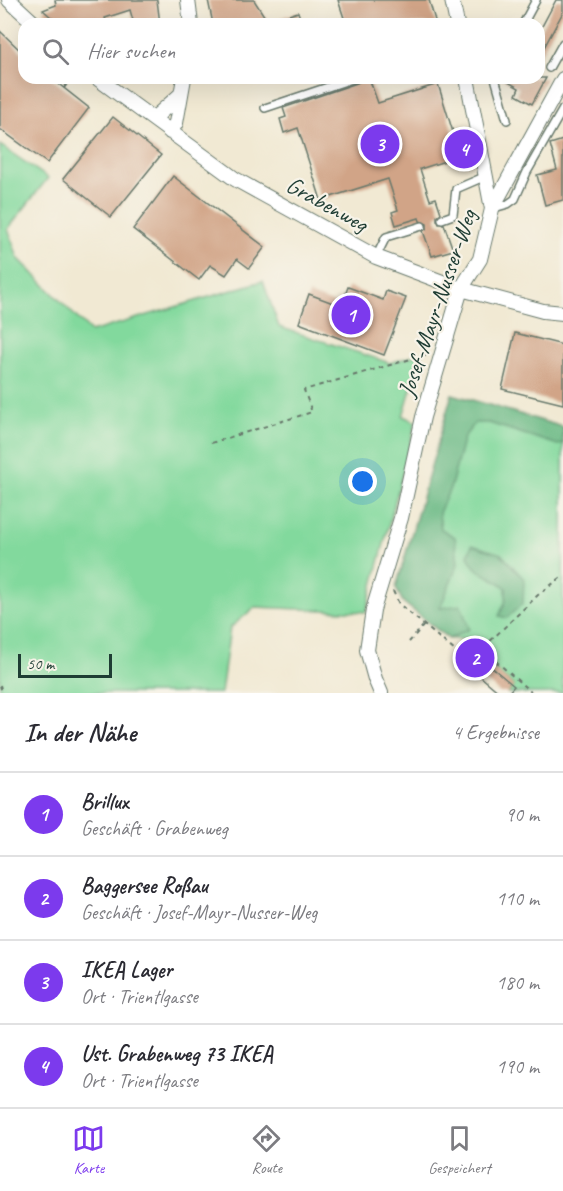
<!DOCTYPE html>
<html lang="de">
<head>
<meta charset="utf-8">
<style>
	:root { --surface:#fff; --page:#f7f7f7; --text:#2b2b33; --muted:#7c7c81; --line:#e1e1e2; --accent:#7c3aed }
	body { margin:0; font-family:Caveat,sans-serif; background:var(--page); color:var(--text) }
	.scale { position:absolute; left:18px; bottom:15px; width:94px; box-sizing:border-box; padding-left:6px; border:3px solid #1f3d34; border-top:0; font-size:16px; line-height:21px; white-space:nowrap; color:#1f3d34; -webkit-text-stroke:4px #f7f3e8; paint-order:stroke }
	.you { position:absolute; left:363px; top:482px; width:21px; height:21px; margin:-15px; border:4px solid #fff; border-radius:50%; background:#1a73e8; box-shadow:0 0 0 9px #1a73e833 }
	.badge { display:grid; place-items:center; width:39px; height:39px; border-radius:50%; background:var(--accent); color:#fff; font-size:20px; font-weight:700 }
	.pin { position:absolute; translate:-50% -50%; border:3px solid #fff; box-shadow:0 2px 6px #0006 }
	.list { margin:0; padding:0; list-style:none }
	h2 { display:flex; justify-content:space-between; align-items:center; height:78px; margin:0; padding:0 24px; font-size:26px }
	h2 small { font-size:20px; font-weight:400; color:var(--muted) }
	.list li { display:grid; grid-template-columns:39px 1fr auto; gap:18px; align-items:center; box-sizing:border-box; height:84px; padding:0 24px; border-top:2px solid var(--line) }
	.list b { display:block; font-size:22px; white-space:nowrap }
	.list p { margin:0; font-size:20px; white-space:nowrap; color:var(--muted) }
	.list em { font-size:20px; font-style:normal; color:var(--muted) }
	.icon { flex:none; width:33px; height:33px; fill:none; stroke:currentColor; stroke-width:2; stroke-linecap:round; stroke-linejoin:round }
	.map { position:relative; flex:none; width:563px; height:693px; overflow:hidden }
	.search { position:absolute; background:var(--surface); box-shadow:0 6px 24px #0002; left:18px; right:18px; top:18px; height:66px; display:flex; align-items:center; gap:15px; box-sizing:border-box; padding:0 21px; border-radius:18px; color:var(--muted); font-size:22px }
	.sheet { height:414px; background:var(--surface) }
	nav { display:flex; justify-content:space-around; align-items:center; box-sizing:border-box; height:84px; border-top:2px solid var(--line); background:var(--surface); font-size:16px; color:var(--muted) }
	nav a { display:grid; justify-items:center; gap:3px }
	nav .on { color:var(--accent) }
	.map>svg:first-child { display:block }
</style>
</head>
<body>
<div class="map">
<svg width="563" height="693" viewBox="0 0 563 693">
	<rect width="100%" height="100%" fill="#f7f3e8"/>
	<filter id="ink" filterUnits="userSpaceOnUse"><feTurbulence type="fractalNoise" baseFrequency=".0167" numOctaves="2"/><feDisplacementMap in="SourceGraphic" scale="12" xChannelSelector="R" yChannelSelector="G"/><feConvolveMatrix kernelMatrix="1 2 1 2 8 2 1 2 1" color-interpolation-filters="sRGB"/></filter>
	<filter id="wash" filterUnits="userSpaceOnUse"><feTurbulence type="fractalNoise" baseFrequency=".008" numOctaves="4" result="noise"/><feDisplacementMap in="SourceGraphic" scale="24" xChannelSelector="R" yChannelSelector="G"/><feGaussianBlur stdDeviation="1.35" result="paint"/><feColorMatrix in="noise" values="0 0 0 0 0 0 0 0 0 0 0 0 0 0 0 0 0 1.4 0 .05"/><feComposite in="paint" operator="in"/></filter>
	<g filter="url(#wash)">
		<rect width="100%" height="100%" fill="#f1e9d3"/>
		<path fill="#82d99d" stroke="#508b68" stroke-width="1.5" d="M0,145L48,178L8,229L18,258L91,332L263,281L279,327L390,363L422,353L403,416L416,422L366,612L255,607L230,628L221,693H0Z
			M452,394L563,427V693H508L514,686L476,654L473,639H449L403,602L396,588Z"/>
		<path fill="#69b984" stroke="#447b5c" stroke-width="1.5" d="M452,394L563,427V444L558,445L489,423H475L464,437L451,486L442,506L439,513L441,529L455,537L458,564L440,608L461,605L469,629L449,639L403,602L396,588Z
			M472,545L501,554L524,579L523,603L507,618L499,616L506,600V588C492,574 475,576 468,555Z"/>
		<g id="blocks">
			<path fill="#d1a487" d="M55,0H157L160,24H134L130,10L105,18L107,24H59L43,10L56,5Z
				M208,0H254L268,22L298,12L302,24H213Z
				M338,0H429L436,24H346Z
				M556,0H563V12L539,57V32Z
				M0,31L24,54V78H51L89,108L47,163L0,129Z
				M365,78H369L378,103L438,84L457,145L466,142L470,153L420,169L430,200L436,198L441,213L437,216V220L439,224H444L453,250L432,256L423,231L427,228V224L420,221L419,218L396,225L392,212L398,210L388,179L321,200L298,128L284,133L280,119L286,117L283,108L357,83Z
				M501,78H546L532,104L516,95L519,88Z
				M113,117L161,155L111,217L63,179Z
				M563,140V200L545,205L537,175L557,170L550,144Z
				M173,176L265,247L249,268L237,259L226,275L210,265L199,280L133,229Z
				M348,287L383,300L386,291L406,298L384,355L299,323L309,294L341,306Z
				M515,333L563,345V404L502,389Z
				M476,654L514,686L508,693H500L461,660H472Z"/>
		</g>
	</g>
	<g filter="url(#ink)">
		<use href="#blocks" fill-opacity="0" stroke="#68796c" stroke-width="1.5"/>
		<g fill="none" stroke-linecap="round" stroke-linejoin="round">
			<g stroke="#68796c" stroke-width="10">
				<path id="service" d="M523,24L536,0
					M549,68L563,43
					M495,78L507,120
					M265,108L355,78
					M494,208L508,204L515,199L527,172L563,109
					M442,219L453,215L456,189L486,176
					M376,257L386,237L422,226"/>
			</g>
			<g stroke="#68796c" stroke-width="16">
				<path id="minor" d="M9,0L35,24
					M188,0L191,24
					M452,0L457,24
					M97,78L235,179L376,257L461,289L543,311L563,313
					M467,78L492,209
					M153,119L180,95
					M170,132L176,123L184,78
					M381,693L375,679L367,650L373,610L401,518L423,417L461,289L480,259L492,209L563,79"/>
			</g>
			<path stroke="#68796c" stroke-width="2" stroke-dasharray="4.5 4.5" stroke-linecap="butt" d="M64,88L72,78
				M211,443L312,412L304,390L428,354
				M393,591L399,604L455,651L482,649L538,595L563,576
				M409,642L424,625
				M482,649L532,693
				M0,685L2,693"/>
			<use href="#service" stroke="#fff" stroke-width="7"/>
			<use href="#minor" stroke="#fff" stroke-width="14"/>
		</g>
	</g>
	<g text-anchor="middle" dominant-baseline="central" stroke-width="4.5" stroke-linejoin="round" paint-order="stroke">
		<g font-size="24" fill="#1f3d34" stroke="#f7f3e8">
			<text transform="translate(327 204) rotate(29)">Grabenweg</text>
			<text transform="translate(437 303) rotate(-71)">Josef-Mayr-Nusser-Weg</text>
		</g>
	</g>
</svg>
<div class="scale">50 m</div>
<div class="you"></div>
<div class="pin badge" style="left:351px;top:315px">1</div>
<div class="pin badge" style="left:475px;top:658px">2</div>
<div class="pin badge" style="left:380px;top:144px">3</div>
<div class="pin badge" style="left:464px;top:149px">4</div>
<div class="search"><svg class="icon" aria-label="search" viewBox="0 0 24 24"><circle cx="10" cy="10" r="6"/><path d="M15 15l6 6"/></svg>Hier suchen</div>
</div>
<section class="sheet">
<h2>In der Nähe<small>4 Ergebnisse</small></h2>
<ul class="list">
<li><span class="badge">1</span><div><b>Brillux</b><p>Geschäft · Grabenweg</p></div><em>90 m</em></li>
<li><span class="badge">2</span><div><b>Baggersee Roßau</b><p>Geschäft · Josef-Mayr-Nusser-Weg</p></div><em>110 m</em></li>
<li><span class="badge">3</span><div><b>IKEA Lager</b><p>Ort · Trientlgasse</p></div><em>180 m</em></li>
<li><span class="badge">4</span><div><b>Ust. Grabenweg 73 IKEA</b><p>Ort · Trientlgasse</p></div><em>190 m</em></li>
</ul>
</section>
<nav>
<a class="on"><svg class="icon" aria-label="map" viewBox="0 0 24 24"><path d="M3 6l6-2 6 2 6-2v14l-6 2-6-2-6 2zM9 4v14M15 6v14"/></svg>Karte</a>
<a><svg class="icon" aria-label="directions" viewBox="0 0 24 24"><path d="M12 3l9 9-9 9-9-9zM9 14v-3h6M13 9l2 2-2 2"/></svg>Route</a>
<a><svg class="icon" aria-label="saved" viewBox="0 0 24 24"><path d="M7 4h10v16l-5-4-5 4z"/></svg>Gespeichert</a>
</nav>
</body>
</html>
